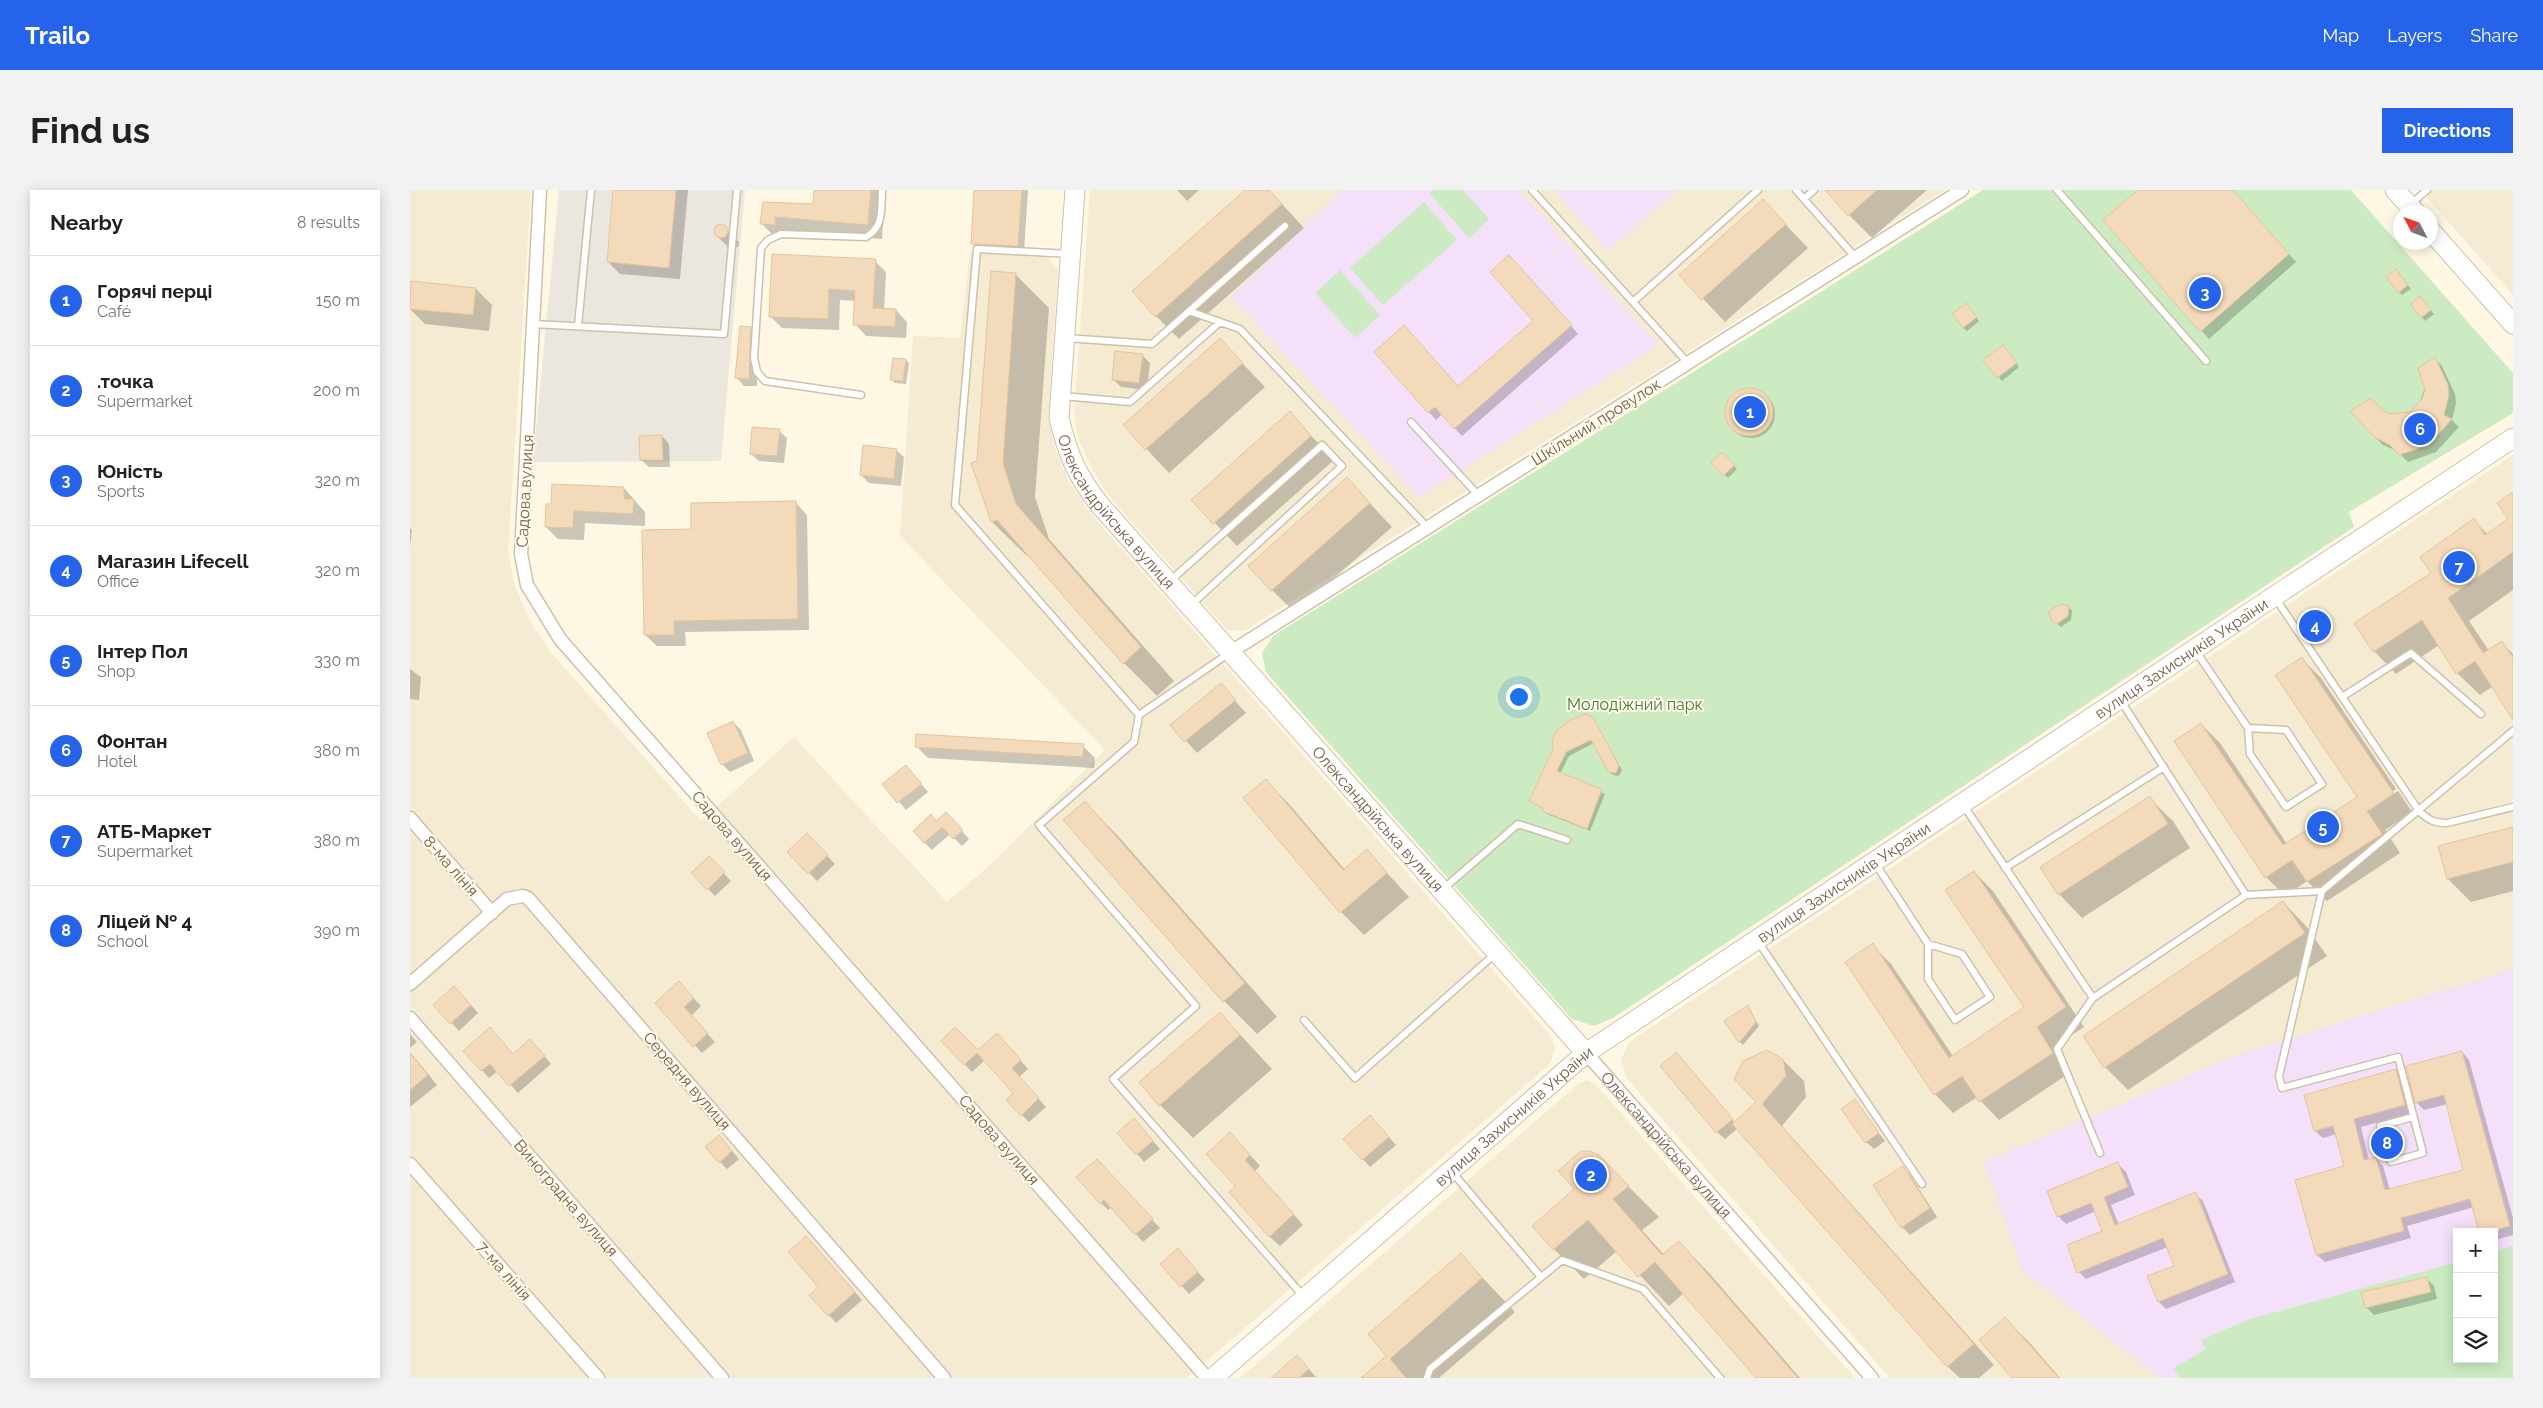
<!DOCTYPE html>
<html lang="en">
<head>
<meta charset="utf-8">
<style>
	:root { --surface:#fff; --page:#f2f2f2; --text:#202124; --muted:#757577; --line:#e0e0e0; --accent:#2563eb }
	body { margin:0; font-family:Raleway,sans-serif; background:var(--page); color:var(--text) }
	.controls { position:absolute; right:15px; bottom:15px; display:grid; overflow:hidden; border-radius:0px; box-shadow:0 2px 12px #0003 }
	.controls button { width:45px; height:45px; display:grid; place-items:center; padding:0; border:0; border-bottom:1px solid var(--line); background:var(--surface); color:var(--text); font:25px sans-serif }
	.compass { position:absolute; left:1983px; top:15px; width:45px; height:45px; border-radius:50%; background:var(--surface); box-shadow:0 2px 12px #0003; rotate:311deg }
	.you { position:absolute; left:1108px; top:506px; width:18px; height:18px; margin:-12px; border:4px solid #fff; border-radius:50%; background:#1a73e8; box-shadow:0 0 0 8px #1a73e833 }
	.badge { display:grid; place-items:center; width:32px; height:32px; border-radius:50%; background:var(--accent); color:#fff; font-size:16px; font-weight:700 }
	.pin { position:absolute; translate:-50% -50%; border:2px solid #fff; box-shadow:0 1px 5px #0006 }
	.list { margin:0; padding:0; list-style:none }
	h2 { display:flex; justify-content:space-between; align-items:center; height:65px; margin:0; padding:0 20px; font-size:21px }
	h2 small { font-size:16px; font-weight:400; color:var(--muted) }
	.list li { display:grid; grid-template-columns:32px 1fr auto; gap:15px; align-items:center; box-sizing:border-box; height:90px; padding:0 20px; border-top:1px solid var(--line) }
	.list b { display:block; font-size:19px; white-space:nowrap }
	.list p { margin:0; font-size:16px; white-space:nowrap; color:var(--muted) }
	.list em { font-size:16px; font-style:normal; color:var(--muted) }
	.icon { flex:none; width:28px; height:28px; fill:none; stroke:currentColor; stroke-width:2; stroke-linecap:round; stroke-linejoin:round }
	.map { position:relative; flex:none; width:2103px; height:1188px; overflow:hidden; border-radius:0px }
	header { display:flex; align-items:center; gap:30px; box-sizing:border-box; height:70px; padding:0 25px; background:var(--accent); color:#fff }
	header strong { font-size:24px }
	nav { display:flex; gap:28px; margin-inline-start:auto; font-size:18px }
	.intro { display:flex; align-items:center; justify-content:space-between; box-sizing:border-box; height:120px; padding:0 30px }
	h1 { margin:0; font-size:35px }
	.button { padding:12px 22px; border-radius:0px; background:var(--accent); color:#fff; font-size:18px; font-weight:700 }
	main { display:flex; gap:30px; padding:0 30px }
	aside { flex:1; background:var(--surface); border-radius:0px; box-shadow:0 2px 12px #0003 }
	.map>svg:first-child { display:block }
</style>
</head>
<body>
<header>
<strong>Trailo</strong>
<nav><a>Map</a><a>Layers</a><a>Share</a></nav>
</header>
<div class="intro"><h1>Find us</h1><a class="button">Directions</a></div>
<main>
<aside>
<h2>Nearby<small>8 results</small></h2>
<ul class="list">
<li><span class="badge">1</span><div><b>Горячі перці</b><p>Café</p></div><em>150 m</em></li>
<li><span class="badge">2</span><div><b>.точка</b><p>Supermarket</p></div><em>200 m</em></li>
<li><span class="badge">3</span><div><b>Юність</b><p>Sports</p></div><em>320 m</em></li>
<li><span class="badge">4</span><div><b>Магазин Lifecell</b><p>Office</p></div><em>320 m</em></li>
<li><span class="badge">5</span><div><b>Інтер Пол</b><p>Shop</p></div><em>330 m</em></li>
<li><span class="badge">6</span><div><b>Фонтан</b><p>Hotel</p></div><em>380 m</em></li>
<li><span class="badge">7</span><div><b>АТБ-Маркет</b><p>Supermarket</p></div><em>380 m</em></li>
<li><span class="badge">8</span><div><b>Ліцей № 4</b><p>School</p></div><em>390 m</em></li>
</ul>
</aside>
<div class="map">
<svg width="2103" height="1188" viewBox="0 0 2103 1188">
	<rect width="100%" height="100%" fill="#fdf7e4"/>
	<path fill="#f5ebd2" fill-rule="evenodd" d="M0,0H121L98,362L105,397L120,431L143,465L291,631L384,547L537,712L580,675L695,560L490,346L503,146L550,148L560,63L637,67L648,80L638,229L646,262L658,290L680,323L1141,846L1145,859L1140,874L777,1188H0Z
		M680,0H1535L834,441L817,440L698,305L681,277L669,250L664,226Z
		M2010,0H2103V105Z
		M2103,265V1188H1480L1217,889L1211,870L1219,852ZM2047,1042H2084V1169H2047Z
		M1177,890L1186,895L1445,1188H830L1168,894Z"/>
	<path fill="#ece7de" d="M149,0H335L311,271L123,272Z"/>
	<path fill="#f4e0f9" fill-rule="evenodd" d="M932,0H1109L1248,155L1009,307L821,107Z
		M1144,0H1267L1198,61Z
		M2103,779V1188H1751L1612,1081L1574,972L1830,864ZM2047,1042H2084V1169H2047Z"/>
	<path fill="#ccebc2" d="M1022,0H1053L1079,29L1059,48L1019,3Z
		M1573,0H1941L2103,183V223L1939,322L1944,337L1203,828L1184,836L1162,829L856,482L852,463L863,446Z
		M1014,12L1047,50L973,115L940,78Z
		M930,80L970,125L945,148L905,103Z
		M2103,1056V1188H1769L1764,1178L1796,1159L1791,1150L1837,1130L2047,1072V1169H2084V1062Z"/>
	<path fill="#0003" d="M205,0H278L270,89L210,84L198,72Z
		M406,0H476L472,49L379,41L378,49L366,48L352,34L354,13L404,15Z
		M566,0H618L614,62L569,59L563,53Z
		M767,0H789L777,11Z
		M837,0H859L894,38L769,149L746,126Z
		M1422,0H1517L1462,48L1439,25Z
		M1730,0H1822L1886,72L1799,149L1695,30Z
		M1353,11L1398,58L1315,132L1271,85Z
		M311,35L327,49L329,53L328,57L319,58L307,46L305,41Z
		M465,71L476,82L474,120H486L497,132L496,148L456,146L445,134L446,111L430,110L429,140L372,138L360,126Z
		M1107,74L1168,144L1052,246L1032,224L1026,230L966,162L1048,198L1124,131Z
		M605,84L639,118L625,307L639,349L764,491L747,506L714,473L619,364L616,365L582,332L562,274L569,272Z
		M1989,84L2001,99L1992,105L1989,102Z
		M2,92L66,99L82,115L79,141L15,134L0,119Z
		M2013,111L2024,124L2015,131L2012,127Z
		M1559,118L1569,131L1557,141L1553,138Z
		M340,138L348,146L347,196H334L327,188Z
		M810,150L855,197L759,283L714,235Z
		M1596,160L1609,177L1592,191L1575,170Z
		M732,165L740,173L737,200L711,197L703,189Z
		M2025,169L2032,176L2045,204L2046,213L2042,230L2049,237L2026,262L1998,272L1987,261L1973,255L1964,246L1974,222L1991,226L2008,217Z
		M496,170L499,173L496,194L485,193L482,190Z
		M1317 224a24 24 0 1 1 48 0a24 24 0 1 1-48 0Z
		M880,223L924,270L827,356L783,310Z
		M369,241L377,248L374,273L349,271L341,264Z
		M252,246L259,254L260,277H239L231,270Z
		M486,260L494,267L491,296L459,293L451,285Z
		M1312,264L1327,279L1318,288L1303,273Z
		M937,289L982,337L885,423L862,400Z
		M214,298L235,322V336L175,333L174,350L148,349L136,337L137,316Z
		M2103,304V400L2059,431L2079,461L2092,453L2103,464V527L2083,496L2070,505L2047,483L2029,455L1986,484L1964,461L1946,434L2023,384L2064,330L2078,345L2100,330Z
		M386,313L397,325L399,440L275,442L276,456H247L235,445L282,341Z
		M0,338L2,340L0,356Z
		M1659,417L1662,421L1661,430L1651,437L1646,433Z
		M1892,469L1911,488L1986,599L1960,617V620L1988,601L2002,622L1975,640L1990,663L1917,711L1897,691L1875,706L1856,687L1791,534L1810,553L1877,654L1949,607Z
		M0,479L11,487L9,510L0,509Z
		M811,495L836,523L787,563L762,535Z
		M1182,528L1212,580L1209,586L1203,585L1199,581L1184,553L1159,566L1150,584L1195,604L1180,641L1137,624L1134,619L1121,611L1144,559Z
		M323,532L331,540L344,571L320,582L312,574Z
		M506,556H673L685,568L684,578L518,568Z
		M496,576L518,602L496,620L474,594Z
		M856,591L879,614L935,680L957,661L999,707L954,745L931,722Z
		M1739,608L1763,631L1780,658L1672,728L1649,704Z
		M675,613L708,646L867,827L847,844L814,811Z
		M543,631L559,649L552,656L540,644L522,660L514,652L527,632Z
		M2103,638V701L2061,712L2038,689Z
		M397,645L425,674L407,691L379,662Z
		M299,668L321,691L305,706L283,683Z
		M1564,682L1583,701L1674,837L1645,856L1661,882L1589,930L1567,907L1543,923L1525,904L1462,755L1481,774L1543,866L1616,818Z
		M1873,712L1896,736L1917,766L1718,900L1695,877Z
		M277,801L291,816L281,826L305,852L292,863L247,814Z
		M52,805L68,823L49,841L25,815Z
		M1338,816L1349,836L1333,855L1330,852Z
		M810,823L862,879L783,948L750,915Z
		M0,844L7,852L0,858Z
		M532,851L568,862L594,852L618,879L609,887L636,917L619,932L612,925L605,903L575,870L562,882Z
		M128,858L141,874L108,903L88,881L79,888L55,861L104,865Z
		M0,862L27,895L0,917Z
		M2052,862L2059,870L2103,1028V1045L2084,1050V1042H2071L2064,1017L1997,1036L2001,1048L1915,1072L1907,1065L1887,990L1936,977L1927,944L1913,948L1905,941L1986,880L1993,888L2002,923L1951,937L1959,970L1966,968L1973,976L1980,1000L2055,981L2038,914L2014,920L2006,912Z
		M1373,870L1394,891L1396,907L1372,936L1584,1175L1569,1188H1550L1538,1177L1328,938L1315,949L1307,942L1274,871L1325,933L1348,913Z
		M1444,911L1475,951L1464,959L1456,952Z
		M724,930L750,959L734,972L709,943Z
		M968,935L986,955L960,977L953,969Z
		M316,954L329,969L317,979L310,972Z
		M830,954L850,976L845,981L893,1035L870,1056L859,1046L826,997Z
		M1188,966L1249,1027L1232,1040L1254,1065L1269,1052L1299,1083L1390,1188H1347L1274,1103L1259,1116L1207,1061L1174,1089L1144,1059L1166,999Z
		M1708,974L1716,982L1725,1005L1701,1015L1709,1035L1785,1004L1793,1011L1825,1092L1756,1119L1749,1112L1766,1076L1758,1057L1676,1089L1669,1082L1694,1042L1686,1021L1656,1034L1648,1026Z
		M694,978L750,1038L733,1052L702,1017L698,1020L691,1013Z
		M1492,978L1500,985L1527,1027L1500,1045L1492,1037Z
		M404,1055L452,1110L426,1133L401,1105L410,1097Z
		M1051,1065L1105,1122L1029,1188H953L978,1166Z
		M775,1068L795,1090L779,1104L752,1074Z
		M2016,1088L2024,1096L2027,1109L1964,1125L1956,1117Z
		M1595,1129L1619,1152L1650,1188H1604L1571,1150Z
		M887,1166L906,1187L863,1188Z"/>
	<path fill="#f3daba" stroke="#e6c49a" d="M203,0H266L259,78L197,72Z
		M404,0H461L458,35L365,27V35L350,34L353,12L403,14Z
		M564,0H612L608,56L561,54Z
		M835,0H859L872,14L745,127L722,101Z
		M1415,0H1467L1438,26Z
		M1728,0H1823L1879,64L1790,142L1693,30Z
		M1353,9L1376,34L1291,110L1269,85Z
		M304 41a7 7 0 1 1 14 0a7 7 0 1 1-14 0Z
		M362,64L466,69L463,118L486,119L485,137L443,135L445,101L419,99L418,129L359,127Z
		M1099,65L1162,135L1044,239L1025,217L1018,223L964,162L994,135L1048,196L1123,131L1080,82Z
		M1986,79L1998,95L1988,103L1976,87Z
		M581,81L606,83L593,273L606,314L731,457L713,474L587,330L581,332L561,273L567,271Z
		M1,91L66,98L63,125L0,119Z
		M2010,106L2021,120L2011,128L2000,114Z
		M1556,113L1567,127L1553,138L1542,124Z
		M330,136L341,137L339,189L325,188Z
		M810,148L833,173L735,260L713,235Z
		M1593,155L1607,173L1587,188L1573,170Z
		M705,161L733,164L729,193L702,190Z
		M2025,167L2038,195L2039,205L2034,225L2042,229L2019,255L1989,265L1980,255L1964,247L1940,221L1961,208L1973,221L1982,224L2000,222L2012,209L2015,200L2008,178Z
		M483,168L496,169L493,191L480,190Z
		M1315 222a24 24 0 1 1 48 0a24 24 0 1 1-48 0Z
		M880,221L901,246L803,334L781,310Z
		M342,237L370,239L367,266L340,264Z
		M252,245L253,270H230L229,246Z
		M453,255L487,259L484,289L450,285Z
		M1312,262L1325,275L1313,286L1301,273Z
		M937,287L960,313L861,401L838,376Z
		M142,294L214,297V309H224L223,324L164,321L163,338L135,337L136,314H141Z
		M2103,302V362L2038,408L2073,463L2092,451L2103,468V530L2065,471L2046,484L2012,430L1963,462L1944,433L2021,383L2010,367L2064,328L2075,345L2098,329L2087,313Z
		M386,311L388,429L264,431V445H234L232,340L281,339V313Z
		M1650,414L1659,416L1658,426L1647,434L1641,430L1639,421Z
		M1892,467L1984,603L1957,621L1972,644L1897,692L1882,670L1855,688L1764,551L1791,533L1873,655L1947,607L1865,485Z
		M811,493L826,510L774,552L760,535Z
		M1176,524L1183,527L1209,576L1206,583L1198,582L1181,550L1156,562L1147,581L1192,599L1177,639L1132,621L1133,618L1119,611L1143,559L1142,551L1147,540L1160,530Z
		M323,531L338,563L311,575L297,543Z
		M506,544L674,554L673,567L505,557Z
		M496,575L512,594L487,613L472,594Z
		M856,589L933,680L957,659L977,683L930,723L833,608Z
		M1740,606L1758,634L1648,705L1630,677Z
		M675,611L835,793L813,812L653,630Z
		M536,622L553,640L543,649L532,637L514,653L503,641L521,624L526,631Z
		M2103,637V672L2037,689L2028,656Z
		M397,643L418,665L398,684L377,662Z
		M299,666L315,682L297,700L281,683Z
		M1564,681L1656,817L1627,837L1643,863L1569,912L1552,886L1524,905L1435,772L1463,753L1539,868L1614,817L1535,700Z
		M1873,711L1895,743L1694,878L1673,846Z
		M269,791L284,808L274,817L298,843L283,857L245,813Z
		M44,796L61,815L40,834L23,815Z
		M1338,815L1346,832L1329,853L1314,831Z
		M810,822L830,845L749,916L729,892Z
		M80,837L103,864L120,849L135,866L99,896L80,874L71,881L53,861Z
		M545,837L568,860L587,843L611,870L602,878L629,908L611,926L596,910L603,903L567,863L554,875L531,851Z
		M1357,860L1373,869L1376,886L1352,914L1564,1154L1537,1177L1322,934L1346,912L1324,889L1333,871Z
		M2052,861L2100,1036L2079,1042H2069L2060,1009L1991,1028L1994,1041L1906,1065L1885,990L1934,976L1923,936L1904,941L1894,905L1986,879L1995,915L1944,929L1954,970L1966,967L1975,1000L2053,980L2034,905L2005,913L1996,876Z
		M1266,862L1323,929L1306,943L1250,876Z
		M0,863L18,885L0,900Z
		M1445,909L1469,943L1455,953L1431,919Z
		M960,925L979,947L952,970L933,949Z
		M724,928L743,951L726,965L707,943Z
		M820,942L840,965L835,970L884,1024L859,1047L819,1002L825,996L796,964Z
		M309,945L322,961L309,973L295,957Z
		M1171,961H1179L1189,965L1219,996L1203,1009L1252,1065L1269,1051L1388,1188H1346L1245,1072L1228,1087L1178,1030L1143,1060L1122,1036L1164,999L1148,981Z
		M687,969L743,1029L725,1045L694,1010L690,1014L666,987Z
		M1708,972L1718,997L1694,1007L1705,1035L1786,1002L1818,1084L1748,1112L1737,1086L1764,1076L1753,1048L1667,1083L1657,1055L1692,1041L1681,1013L1647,1027L1637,1001Z
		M1493,976L1520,1018L1491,1038L1463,995Z
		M396,1046L445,1102L418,1126L399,1105L408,1097L378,1062Z
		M768,1058L788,1082L770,1097L750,1074Z
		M1051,1063L1072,1088L980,1169L996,1188H951L976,1166L958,1144Z
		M2017,1087L2021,1102L1955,1118L1951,1102Z
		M1595,1127L1649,1188H1602L1569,1150Z
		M887,1165L899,1179L889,1188H861Z"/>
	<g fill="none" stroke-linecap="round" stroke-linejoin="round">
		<g stroke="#cfc0aa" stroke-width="9">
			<path id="lane" d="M1122,0L1278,173
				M1386,0L1446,68
				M1647,0L1796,171
				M1394,9L1404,0
				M2000,15L2017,0
				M660,64L567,59L545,315L729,525
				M1223,112L1348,0
				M779,121L830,139L1018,338
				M123,134L314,144L327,0
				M168,136L181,0
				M656,148L742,154L875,36
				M451,205L355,191L347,182L344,168L351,58L358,50L371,44L456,47C474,37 471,19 472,0
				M652,206L720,212L810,132
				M1001,232L1069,306
				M760,391L912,255L932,276L782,414
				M1866,409L2009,621C2018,630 2025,633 2037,633L2103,617
				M1785,460L1838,538L1840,564L1876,617L1912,594L1876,540L1838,538
				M818,464L729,525L724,552L629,635L786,816L703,889L894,1107
				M1932,507L2001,463L2071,524
				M1711,511L1836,705
				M1554,616L1683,808L1647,859L1690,963
				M1465,673L1518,754V789L1545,830L1580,807L1552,764L1518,754
				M1595,678L1754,577
				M1033,699L1108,634L1157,650
				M1912,701L1869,886L1872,898L1988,867L2013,963L1981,972L1970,936L2003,927
				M1347,750L1512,994
				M1683,808L1836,705L1912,701L2103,541
				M894,830L945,888L1086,763
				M1042,982L1131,1087
				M1017,1188L1020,1179L1152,1070L1233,1099L1310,1188"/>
		</g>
		<g stroke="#cfc0aa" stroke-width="15">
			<g id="street">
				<path d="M130,0L111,364L117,395L150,449L797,1188"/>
				<path d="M819,463L1552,0"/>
				<path d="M0,628L82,723"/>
				<path d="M0,794L97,709L113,706L118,708L534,1188"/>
				<path d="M0,828L312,1188"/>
				<path id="s1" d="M1176,863L1462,1188"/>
				<path d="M0,974L188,1188"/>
			</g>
		</g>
		<g stroke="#d2c1a7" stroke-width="21">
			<g id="secondary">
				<path id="s2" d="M665,0L649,228C658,265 666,284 689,314L1176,863"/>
				<path d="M1985,0L2005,22"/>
				<path d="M2020,40L2103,134"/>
				<path id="s3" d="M803,1188L1176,863L2103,248"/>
			</g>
		</g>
		<use href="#lane" stroke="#fff" stroke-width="6"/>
		<use href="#street" stroke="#fff" stroke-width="12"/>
		<use href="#secondary" stroke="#fff" stroke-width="19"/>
	</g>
	<g text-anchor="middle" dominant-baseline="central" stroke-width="4" stroke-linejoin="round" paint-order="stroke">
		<g font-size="16" fill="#766049" stroke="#fffaeb">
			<text transform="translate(1186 232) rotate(-32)">Шкільний провулок</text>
			<text transform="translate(115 301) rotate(-87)">Садова вулиця</text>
			<text stroke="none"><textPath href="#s2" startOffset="340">Олександрійська вулиця</textPath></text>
			<text stroke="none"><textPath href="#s3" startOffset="1209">вулиця Захисників України</textPath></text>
			<text stroke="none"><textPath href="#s2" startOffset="745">Олександрійська вулиця</textPath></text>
			<text transform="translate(322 646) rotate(49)">Садова вулиця</text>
			<text transform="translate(41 676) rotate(49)">8-ма лінія</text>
			<text stroke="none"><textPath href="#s3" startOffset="804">вулиця Захисників України</textPath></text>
			<text transform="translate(277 891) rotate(49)">Середня вулиця</text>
			<text stroke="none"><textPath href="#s3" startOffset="399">вулиця Захисників України</textPath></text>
			<text transform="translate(589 950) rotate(49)">Садова вулиця</text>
			<text stroke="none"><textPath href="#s1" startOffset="122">Олександрійська вулиця</textPath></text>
			<text transform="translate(156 1008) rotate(49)">Виноградна вулиця</text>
			<text transform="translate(94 1081) rotate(49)">7-ма лінія</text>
		</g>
		<g font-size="16" fill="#487c40" stroke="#fffaeb">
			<text x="1225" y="514">Молодіжний парк</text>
		</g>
	</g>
</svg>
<div class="controls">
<button>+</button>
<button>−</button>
<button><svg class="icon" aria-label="layers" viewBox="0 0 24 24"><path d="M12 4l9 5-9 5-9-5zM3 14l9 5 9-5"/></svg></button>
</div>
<svg class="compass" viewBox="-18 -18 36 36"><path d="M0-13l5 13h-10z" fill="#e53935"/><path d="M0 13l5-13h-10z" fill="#757577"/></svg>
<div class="you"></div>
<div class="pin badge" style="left:1340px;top:222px">1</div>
<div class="pin badge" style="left:1181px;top:985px">2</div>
<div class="pin badge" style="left:1795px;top:103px">3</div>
<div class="pin badge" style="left:1905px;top:436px">4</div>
<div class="pin badge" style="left:1913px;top:637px">5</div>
<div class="pin badge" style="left:2010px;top:239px">6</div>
<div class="pin badge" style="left:2049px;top:377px">7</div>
<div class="pin badge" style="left:1977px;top:953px">8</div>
</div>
</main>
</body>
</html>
